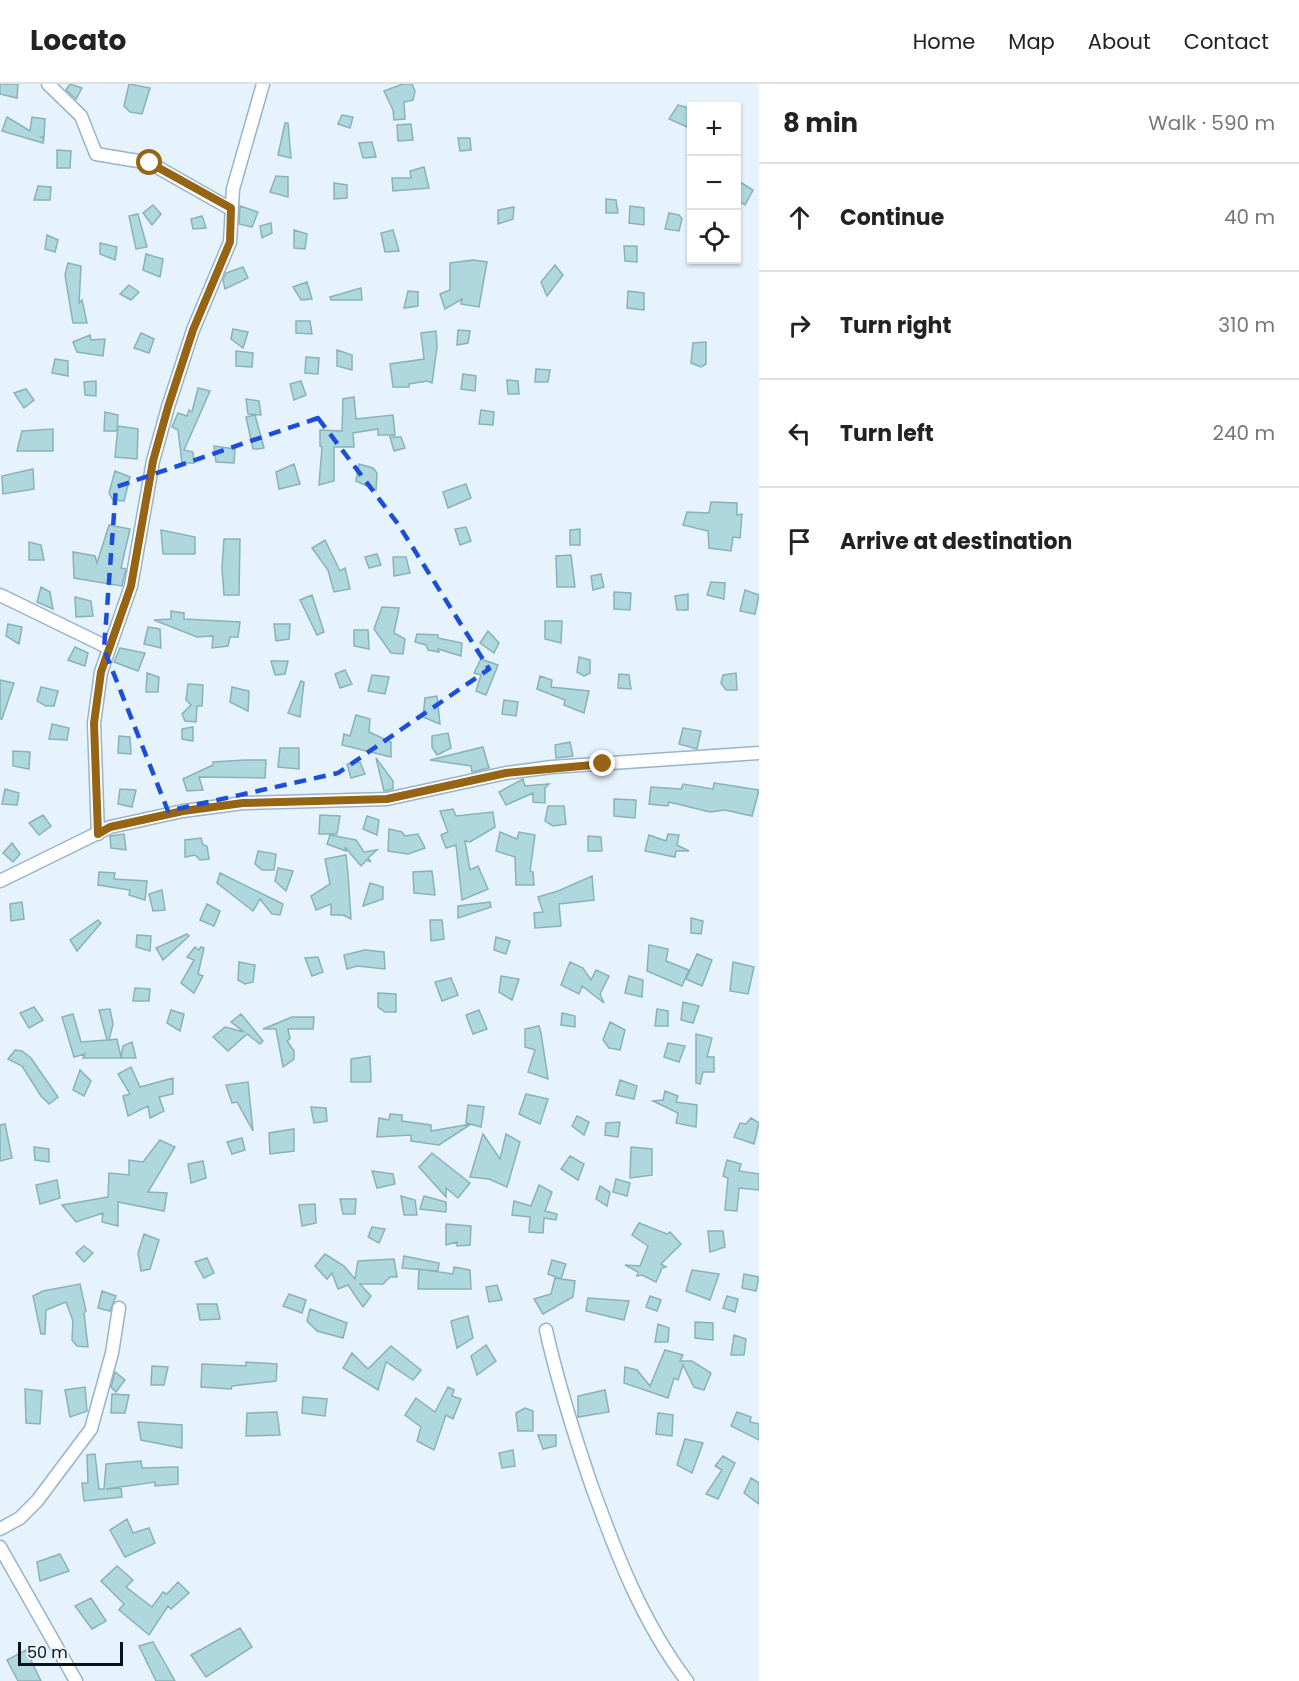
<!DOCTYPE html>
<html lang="en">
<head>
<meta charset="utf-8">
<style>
	:root { --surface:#fff; --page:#f2f2f2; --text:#222; --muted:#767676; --line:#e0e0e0 }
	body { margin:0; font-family:Poppins,sans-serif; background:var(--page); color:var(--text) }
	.controls { position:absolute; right:18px; top:18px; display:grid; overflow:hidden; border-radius:0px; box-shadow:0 2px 4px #0004 }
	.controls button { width:54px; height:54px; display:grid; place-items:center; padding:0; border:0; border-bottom:2px solid var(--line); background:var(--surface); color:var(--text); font:30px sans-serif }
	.scale { position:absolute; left:18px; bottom:15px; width:105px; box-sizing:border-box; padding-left:6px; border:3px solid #08121a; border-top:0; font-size:16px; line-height:21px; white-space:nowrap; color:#08121a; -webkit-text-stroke:4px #e6f2fc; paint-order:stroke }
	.stop { position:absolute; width:18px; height:18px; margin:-14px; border:4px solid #956415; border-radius:50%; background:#fff }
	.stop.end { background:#956415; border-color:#fff; box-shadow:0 2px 6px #0008 }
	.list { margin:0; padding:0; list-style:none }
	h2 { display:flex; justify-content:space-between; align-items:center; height:78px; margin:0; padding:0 24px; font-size:26px }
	h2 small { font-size:20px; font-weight:400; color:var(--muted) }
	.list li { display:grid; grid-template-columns:39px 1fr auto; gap:18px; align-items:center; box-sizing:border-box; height:108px; padding:0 24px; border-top:2px solid var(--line) }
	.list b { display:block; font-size:22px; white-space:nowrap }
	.list em { font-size:20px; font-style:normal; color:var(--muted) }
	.icon { flex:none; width:33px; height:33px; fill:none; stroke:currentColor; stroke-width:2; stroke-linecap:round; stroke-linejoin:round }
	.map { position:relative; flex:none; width:759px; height:1597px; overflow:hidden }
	header { display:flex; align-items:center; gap:36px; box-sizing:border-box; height:84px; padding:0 30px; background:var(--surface); border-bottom:2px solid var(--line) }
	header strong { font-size:28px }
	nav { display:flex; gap:33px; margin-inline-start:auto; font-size:21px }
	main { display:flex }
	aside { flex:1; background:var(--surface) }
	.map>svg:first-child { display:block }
</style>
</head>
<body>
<header>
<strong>Locato</strong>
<nav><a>Home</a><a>Map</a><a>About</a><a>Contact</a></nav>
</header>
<main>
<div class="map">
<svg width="759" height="1597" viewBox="0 0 759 1597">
	<rect width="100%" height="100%" fill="#e6f2fc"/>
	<path fill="#afd8de" stroke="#89b2b8" stroke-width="1.5" d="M0,0H18L17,14L0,10Z
		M70,0L82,4L76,15L66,6Z
		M129,0L150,4L142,30L130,28L124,22Z
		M403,0H412L415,7L413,16L404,18L405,35L394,36L393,26L384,7Z
		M678,21L692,25V45L669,35Z
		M342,31L353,33L350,44L338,40Z
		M7,33L30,47L32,33L45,35L44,53H41L44,55L43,59L2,47Z
		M285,39H288L291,74L278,71Z
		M411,40L413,56L398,57L397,41Z
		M458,54H470L471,66L460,67Z
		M372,58L376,73L363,74L359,59Z
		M57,66L71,67L70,84H57Z
		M424,83L429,104L393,107L392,94H411L410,87Z
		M276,92L288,93V113L270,108Z
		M740,98L753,106L745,121L736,115Z
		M334,99L347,101V114L334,115Z
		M38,102L51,103L50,116H34Z
		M606,115L616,116L618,129H606Z
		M153,121L161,130L152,141L143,129Z
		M240,122L258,128L252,143L239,140Z
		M630,122L644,124V141L629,139Z
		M514,123L513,135L498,140V126Z
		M669,129L679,131L682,135L679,147L665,145Z
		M138,130L147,163L136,165L129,132Z
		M202,132L206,144L193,145L191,135Z
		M271,139L272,149L262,154L260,142Z
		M294,146L307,150L305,165L294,164Z
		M393,146L399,167L385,168L381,149Z
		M47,151L58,156L55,168L45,165Z
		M100,159L117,163L115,176L100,170Z
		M624,162H637V178L625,177Z
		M146,170L163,175L160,193L143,186Z
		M473,176L487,178L479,223L461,220L462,215L445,225L440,210L450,206V179Z
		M68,179L81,182L79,219L82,216L87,239H73L65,191Z
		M555,181L563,191L547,212L541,198Z
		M243,183L248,194L225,205L223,196L226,189Z
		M307,198L312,215L301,216L293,203Z
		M129,201L139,208L131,216L120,210Z
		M361,204L362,216H331L330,213Z
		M408,207L418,208V222L404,224Z
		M628,207L644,209V226L627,224Z
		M296,237H310L312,250L296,249Z
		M233,245L248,248L243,264L231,255Z
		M458,246L470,247L468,259L457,261Z
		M436,247L437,263L432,299L427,297L409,300V303H393L390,280L424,275L421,249Z
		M141,249L154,255L149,269L134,264Z
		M90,251L91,256L105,255L103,272L77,268L73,258Z
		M706,258V280L701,283L691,279L693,259Z
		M337,266L352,271V286L337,282Z
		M236,267L253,269L252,283L236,282Z
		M306,273L319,274L318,290L305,289Z
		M55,275L68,277V292L52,289Z
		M536,285L550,286L548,298H535Z
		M463,290L476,292L475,307L461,305Z
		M507,296L518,297L519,310H508Z
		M96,297V312L85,311L84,298Z
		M301,297L306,311L294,316L290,300Z
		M198,304L210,307L184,366L193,368L194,379H182L178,346L172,343L178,329L187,332L189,326L192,328Z
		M26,305L34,316L24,324L14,309Z
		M354,313L356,335L393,331L395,351H378V345L353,349L354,363H334V397L319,401L322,363L320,362V346L342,347L343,315Z
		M246,315L259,317L261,331L248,330Z
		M481,326L494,328L493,341L479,340Z
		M105,328L118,331L117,347H104Z
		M255,331L264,364L258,365H253L246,333Z
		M118,342L138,345L137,375L115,373Z
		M53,345V367H17L22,347Z
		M390,353H401L405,364L394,367Z
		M214,362L235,365L234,379L216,378Z
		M294,380L300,400L279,405L276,388Z
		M359,380L373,384L377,389L376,406L356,397Z
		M33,385L34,405L3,410L2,392Z
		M115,387L130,393L124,417L113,416L109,409Z
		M466,400L471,414L448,424L443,408Z
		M711,418L737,419V431L742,430L740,454L733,453L731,467L709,464L708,447L683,441L687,428L709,429Z
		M109,441L130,445L121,484L126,485L122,502L74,494L73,468L95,472L97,479Z
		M466,443L471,457L460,461L455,445Z
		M580,445V461H570V446Z
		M161,446L195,453V470H163Z
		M224,455H240L239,511H224L222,484Z
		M325,456L340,487L345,484L350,505L334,508L328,486L312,464Z
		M29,458L41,461L44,476H29Z
		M377,470L381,481L369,484L365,473Z
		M571,471L575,503H557L556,472Z
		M393,473H406L410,489L394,492Z
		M601,490L604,503L593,506L591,492Z
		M711,498L725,499L724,515L707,511Z
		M41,503L50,508L53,525L37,518Z
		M745,506L759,511L755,530L740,527Z
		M614,508L631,509L630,526L614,525Z
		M688,510V526H677L675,512Z
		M312,511L324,548L317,551L300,516Z
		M75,513L91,517L93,532L76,533Z
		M382,523L399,524L394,549L405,555L403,570L391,569L374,545Z
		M171,527L184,529V535L240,538L238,553H230L228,562L212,564L213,552L197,553L154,536L171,535Z
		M545,537H562L561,559L545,555Z
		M8,540L22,543L19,560L6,552Z
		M274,540H290L289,555L276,557Z
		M148,543L160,545L161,564L144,560Z
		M354,546H368L369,565L354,562Z
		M488,547L499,559L494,569L480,559Z
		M417,550L438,551V554L462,559L461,572L438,565L439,568L428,566L426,561L415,558Z
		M75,563L88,569L85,582L68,576Z
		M120,564L145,569L138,587L114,578Z
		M579,573L590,576V589L584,592L577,588Z
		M481,575L498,581L486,611L476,607L481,591L474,589Z
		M271,577H288L285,590L275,591Z
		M345,586L352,600L340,604L335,590Z
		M147,589L159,593L158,608H146Z
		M736,589L737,606H726L721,599L723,591Z
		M619,590L629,591L631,605L618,604Z
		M372,591L389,593L385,610L368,607Z
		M540,592L552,596L551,603L589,607L584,629L564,621L565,616L537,605Z
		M0,596L14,599L2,635H0Z
		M301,597L304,598L300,633L288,629Z
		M188,600L203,601L202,622H197L196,638L185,637L182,630L191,621L186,616Z
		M41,603L58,607L54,622H46L37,617Z
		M232,603L249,607L248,627L230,618Z
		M437,612L440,640L423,633L425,614Z
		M504,616L518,618L516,632L502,630Z
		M356,631L370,635L369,648L391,658V673L342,661L344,650L350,652Z
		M52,640L69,644L67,656L49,655Z
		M193,643V657L182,655V645Z
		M683,644L701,647L697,665L679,660Z
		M448,649L451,664L437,671L432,663V652Z
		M119,652L130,653L131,670L118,669Z
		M570,658L573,672L556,674L555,661Z
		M483,663L489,684L472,688L471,682L430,676Z
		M280,664H299V685L278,683Z
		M13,667L30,668L29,685L13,682Z
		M376,674L393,697V705L384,707Z
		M245,676H266L265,694L199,693L203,706L187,707L183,695L213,681V678Z
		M360,678L365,690L351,694L347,680Z
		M523,695L525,702L549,700L545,704V719L533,718V709L506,721L499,708Z
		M714,699L759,706L752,732L725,726L710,728L669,718L668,722L649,720L651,703L681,705L683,700L713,705Z
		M5,705L19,709L17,721L2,720Z
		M120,705L136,706L132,723L118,720Z
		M614,715L636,716L635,734L614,732Z
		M548,722H564L566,740L553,742L545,737Z
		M453,725L456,732L493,728L495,743L470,758L465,757L470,786L478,782L488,805L462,816L456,761L446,764L441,751L448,748L440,727Z
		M43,731L51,742L39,751L29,739Z
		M320,731L340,732L337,750H319Z
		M367,732L379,736L377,751L363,745Z
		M389,745L402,748L405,752L418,750L425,764L408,770L388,767Z
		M500,748L517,755L519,748L535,751L530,787L533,788L534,801H516L515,773L496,767Z
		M124,750L126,766L111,764L110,752Z
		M668,750L679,751L677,761L689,767H676L675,773L645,767L649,751L666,757Z
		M330,751L356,756L364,768L377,766L368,774L371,778L367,776L361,782L345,763L346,767L327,760Z
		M588,752L601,753L602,767H588Z
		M201,754L203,761L207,762L209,775L200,776L195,771L185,773V756Z
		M12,759L20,770L13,778L3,769Z
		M258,767L276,770L274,786H262L255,780Z
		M346,771L348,790L351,835L343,831H331V820L316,826L311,812L330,800L325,775Z
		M278,784L293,787L286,807L275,797Z
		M432,787L435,811L414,809L413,788Z
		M99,788L115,789L114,795L147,797L145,816L129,811L130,806L98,801Z
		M220,789L283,820L280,831L272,830L260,815L253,827L217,799Z
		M592,792L594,816L559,820L561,842L535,844L534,829L543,828L538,813L558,807Z
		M370,799L383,803V815L363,822Z
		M162,806L165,826L153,827L149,810Z
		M22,818L24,835L11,837L10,820Z
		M490,818L491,823L458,834V822Z
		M207,820L220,827L214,842L200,836Z
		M691,834L703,837L701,850L691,849Z
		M98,836L101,839L77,867L70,856Z
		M430,836H442L444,855L431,857Z
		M187,850L189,852L163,876L156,864Z
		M137,851L151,852L150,867L136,863Z
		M496,853L510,857L506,870L494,866Z
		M649,861L668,865L666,877L689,886L682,902L647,887Z
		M195,863L199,866L201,863L204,864L198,890L203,892L194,909L181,899L194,876L187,873Z
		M365,866L384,868L385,885L357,882L347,885L344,871Z
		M697,870L712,876L702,902L686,895Z
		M318,873L323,888L312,892L305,874Z
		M239,878L255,881L253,898L245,900L238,896Z
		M570,878L583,884L591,896L596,886L609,892L600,910L604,919L582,902L579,910L561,901Z
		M733,878L754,883L748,910L730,907Z
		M501,892L519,895L512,916L499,908Z
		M629,892L643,896L642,913L625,909Z
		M451,894L458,911L442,917L435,898Z
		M135,904L150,905L149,917H133Z
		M378,909L396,910V928H385L378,923Z
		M683,918L699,922L693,939L681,936Z
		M34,923L43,936L29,944L20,929Z
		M110,925L113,940L109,956L117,955L121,973L123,962L132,958L136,974H83L85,970L74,973L62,933L73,930L81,958L107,956L99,926Z
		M657,925L668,927V942H655Z
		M171,926L184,930L180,947L167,939Z
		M479,926L487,945L473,950L466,931Z
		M562,929L575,932V943L561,941Z
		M241,930L263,957L260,960L247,950L228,967L213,953L225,943L244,948L231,938Z
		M292,933H314L313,945H288L290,955L287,957L294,967V975L283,983L276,945H263Z
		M610,938L625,946L620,966L609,964L603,956Z
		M539,942L541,949L548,995L528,988L535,966L525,963V945Z
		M696,950L712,954L707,973H714V988H703L700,1000L696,999Z
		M668,959L685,962L679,978L664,973Z
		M15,966L22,967L31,974L58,1013L49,1020L41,1012L22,982L8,975Z
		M370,972L371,998H351V975Z
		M131,983L140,1003L173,994V1010L159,1013L164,1027L150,1034L148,1022L128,1032L123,1012L130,1010L118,990Z
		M80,986L91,997L84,1012L73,1006Z
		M620,996L637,1002L634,1015L616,1011Z
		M248,998L253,1047L237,1018L232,1019L226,1001Z
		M665,1007L678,1012L676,1018L697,1021L696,1043L676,1039L678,1029L653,1017L663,1016Z
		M526,1010L548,1015L540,1040L519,1030Z
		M468,1021L484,1023L481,1043L466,1039Z
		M311,1023L326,1024L327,1037L314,1039Z
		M390,1030L402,1031V1037L431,1041V1047L471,1040L439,1061L411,1057V1051L377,1053L379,1034L389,1036Z
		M577,1032L589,1038L584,1051L572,1042Z
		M751,1034L759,1039L754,1060L734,1053L740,1039L746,1040Z
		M620,1038L618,1053L605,1051L606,1039Z
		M5,1040L12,1074L0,1077V1041Z
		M294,1045V1067L270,1070L269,1049Z
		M483,1050L500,1075L506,1050L520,1058L507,1103L489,1095L470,1093Z
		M242,1054L245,1066L232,1070L227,1058Z
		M160,1056L175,1063L148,1108L167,1109L164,1127L118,1118V1142L102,1138L103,1129L76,1138L62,1121L108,1113L109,1089L129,1091V1076L143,1078Z
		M34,1063L49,1065V1078L35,1076Z
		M631,1063L652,1065V1091L630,1094Z
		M432,1069L470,1099L458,1114L446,1104V1113L419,1083Z
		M570,1072L584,1080L578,1096L561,1085Z
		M727,1076L741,1080L739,1087L759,1090V1106L739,1104L737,1127L725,1126L728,1094L723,1092Z
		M203,1077L206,1094L191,1099L188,1080Z
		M372,1087L393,1090L395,1100L377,1104Z
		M616,1095L630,1099L627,1112L613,1108Z
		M57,1096L60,1114L40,1120L36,1101Z
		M539,1101L552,1108L545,1127L557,1130L556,1136L544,1134L543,1149L529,1148L530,1133L512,1131L514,1117L531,1122Z
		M600,1102L610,1108L607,1122L596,1115Z
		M401,1112L415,1116L417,1131H404Z
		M424,1112L446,1118V1128L420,1125Z
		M340,1115H356L355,1130H343Z
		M315,1120L316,1139L302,1142L299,1121Z
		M639,1139L667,1150L670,1148L681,1160L661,1180L666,1183L662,1184L656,1198L642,1191L637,1192L638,1188L625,1181L640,1182L648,1162L632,1151Z
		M446,1140L471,1142L470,1161L457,1162V1158L446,1161Z
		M372,1143L385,1145L379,1159L368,1153Z
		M708,1147H723L725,1163L710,1168Z
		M144,1150L159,1156L150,1185L141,1187L138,1169Z
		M84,1162L93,1169L84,1178L76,1169Z
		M325,1170L344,1182L355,1195L358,1177L394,1175L397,1193H390L383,1200H360L371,1212L363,1223L348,1201L338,1205L332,1189L327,1195L315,1182Z
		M404,1172L439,1179L438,1187L402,1184Z
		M207,1174L214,1189L204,1194L195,1178Z
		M552,1176L566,1180L561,1195L548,1190Z
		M454,1183L470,1186L471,1205H418L419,1185L453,1190Z
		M692,1186L719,1190L710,1216L686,1207Z
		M744,1190L759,1193L756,1207L742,1204Z
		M555,1194L575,1197L573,1213L543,1230L534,1215L551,1210Z
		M80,1200L86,1227L84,1229L88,1263L77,1262L72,1256L73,1237L66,1218L46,1226L45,1250H41L33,1212L43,1207Z
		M497,1201L502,1216L489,1218L486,1203Z
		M102,1207L116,1212L110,1227L98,1224Z
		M289,1210L306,1216L302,1229L283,1222Z
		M650,1212L661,1216L657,1227L646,1223Z
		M727,1212L738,1215L735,1228L723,1224Z
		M588,1214L629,1217L624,1236L586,1227Z
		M197,1220H217L220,1235L200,1236Z
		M310,1225L347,1239L343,1254L317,1247L307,1237Z
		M468,1232L473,1254L457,1264L451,1237Z
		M695,1238L713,1239V1256L695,1254Z
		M658,1240L669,1244L668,1258H655Z
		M734,1251L746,1255L744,1271H731Z
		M486,1261L496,1277L477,1291L471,1272Z
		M391,1262L421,1286L413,1296L386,1278L378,1306L343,1284L352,1269L368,1285Z
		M665,1266L683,1271L680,1277H692L711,1289L704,1306L694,1303L683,1281L678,1296L674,1294L668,1314L624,1299L625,1283L637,1286L650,1302Z
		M246,1278L277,1280L276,1297L232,1302L231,1305L201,1303L202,1280L246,1282Z
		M152,1282L168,1283L164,1301H151Z
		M115,1288L125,1296L116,1308L111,1303Z
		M85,1303L87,1327L70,1333L65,1306Z
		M448,1303L454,1306L452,1312L461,1315L453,1335L446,1331L434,1366L417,1357L421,1343L405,1331L416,1314L435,1328Z
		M25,1305L42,1307L40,1340L26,1339Z
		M605,1306L609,1328L578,1333V1312Z
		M112,1310L129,1311L125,1329H111Z
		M303,1313L327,1315L325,1332L302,1329Z
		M525,1324L533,1327V1347H518L516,1329Z
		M277,1328L280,1351L246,1352L247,1329Z
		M737,1328L751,1333L750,1338L759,1340V1356L731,1342Z
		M658,1329L673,1331L672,1352L656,1350Z
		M138,1338L182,1341V1364L141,1356Z
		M538,1351H556V1362L543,1365Z
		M685,1355L703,1359L692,1389L677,1381Z
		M513,1366L515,1382L502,1384L499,1369Z
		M95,1370L99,1405H104L106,1380L141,1377L142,1384L178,1383V1400L155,1402V1398L106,1405L121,1404L122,1413L84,1417L82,1399H88L87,1371Z
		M723,1372L735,1379L718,1415L706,1410L722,1386L715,1382Z
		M751,1394L759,1399V1420L744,1409Z
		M127,1435L133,1449L149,1444L155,1459L125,1473L110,1446Z
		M60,1470L69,1487L40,1497L37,1478Z
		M117,1482L133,1496L126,1503L152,1523L163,1508L167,1510L178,1498L189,1509L171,1525L168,1522L149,1551L119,1526L124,1520L101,1497Z
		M91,1514L106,1537L92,1545L75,1522Z
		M240,1544L252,1563L206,1593L191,1571Z
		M153,1558L175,1597H156L139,1562Z
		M26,1566L41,1597H18L7,1576Z"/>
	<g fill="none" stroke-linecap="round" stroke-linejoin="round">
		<g stroke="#97b4ca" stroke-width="15">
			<path id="minor" d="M48,0L81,32L96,70L150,79L231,125
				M0,511L109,564
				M98,750L94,639L101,588L131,502L153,377L168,323L193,246L230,158L233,105L263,0
				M0,797L110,743L183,727L243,719L387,715L506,689L552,683L759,669
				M546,1246C558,1300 573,1347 591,1400C616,1469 642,1538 687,1597
				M0,1445L20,1434L37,1417L91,1345L112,1269L119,1224
				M0,1463L76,1597"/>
		</g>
		<use href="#minor" stroke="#fff" stroke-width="12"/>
	</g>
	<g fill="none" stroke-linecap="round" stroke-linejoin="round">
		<path stroke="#956415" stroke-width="8" d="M150,79L231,124L230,158L193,246L168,323L153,377L131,502L101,588L94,639L98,750L110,743L183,727L243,719L387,715L506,689L603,680"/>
	</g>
	<path fill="none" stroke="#1d4ed8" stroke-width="4.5" stroke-dasharray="12 8" stroke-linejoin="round" d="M318,334L398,440L489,585L338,689L168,727L104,565L116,403Z"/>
</svg>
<div class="controls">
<button>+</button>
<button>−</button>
<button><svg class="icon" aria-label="locate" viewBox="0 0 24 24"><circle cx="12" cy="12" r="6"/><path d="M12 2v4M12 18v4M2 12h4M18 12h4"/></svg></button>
</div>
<div class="scale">50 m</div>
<div class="stop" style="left:150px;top:79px"></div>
<div class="stop end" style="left:603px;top:680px"></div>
</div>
<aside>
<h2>8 min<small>Walk · 590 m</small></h2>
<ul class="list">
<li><svg class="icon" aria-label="ahead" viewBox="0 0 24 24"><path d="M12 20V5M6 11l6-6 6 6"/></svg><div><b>Continue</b></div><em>40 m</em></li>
<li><svg class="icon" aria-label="right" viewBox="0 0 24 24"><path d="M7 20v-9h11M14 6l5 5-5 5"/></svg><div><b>Turn right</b></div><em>310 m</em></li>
<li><svg class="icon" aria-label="left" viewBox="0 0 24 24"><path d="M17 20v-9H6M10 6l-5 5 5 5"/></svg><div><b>Turn left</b></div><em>240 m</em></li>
<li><svg class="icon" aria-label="arrive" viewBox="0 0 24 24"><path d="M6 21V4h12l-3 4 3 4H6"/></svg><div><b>Arrive at destination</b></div></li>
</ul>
</aside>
</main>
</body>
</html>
